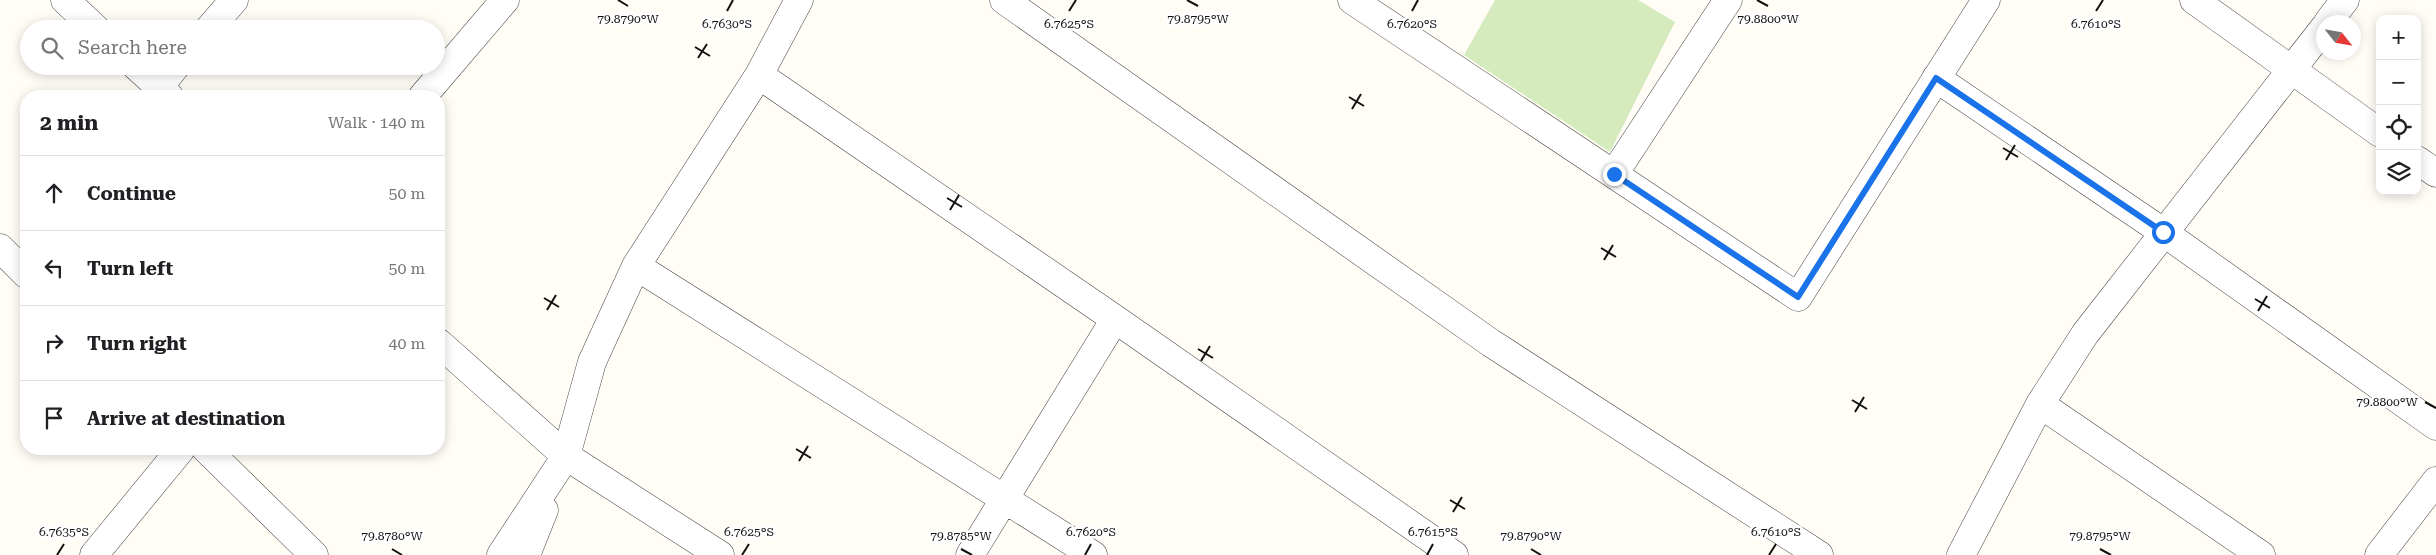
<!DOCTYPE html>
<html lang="en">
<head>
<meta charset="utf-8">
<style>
	:root { --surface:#fff; --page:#f6f6f6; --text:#202124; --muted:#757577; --line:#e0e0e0 }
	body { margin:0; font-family:"Roboto Serif",serif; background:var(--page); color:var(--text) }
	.controls { position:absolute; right:15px; top:15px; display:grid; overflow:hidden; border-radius:10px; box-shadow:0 2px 12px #0003 }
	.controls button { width:45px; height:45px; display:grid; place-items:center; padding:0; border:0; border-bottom:1px solid var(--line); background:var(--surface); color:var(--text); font:25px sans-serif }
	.compass { position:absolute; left:2316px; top:15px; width:45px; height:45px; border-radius:50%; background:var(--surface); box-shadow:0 2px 12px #0003; rotate:121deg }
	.stop { position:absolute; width:15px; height:15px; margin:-11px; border:4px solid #1a73e8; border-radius:50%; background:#fff }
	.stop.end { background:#1a73e8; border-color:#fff; box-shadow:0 1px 5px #0008 }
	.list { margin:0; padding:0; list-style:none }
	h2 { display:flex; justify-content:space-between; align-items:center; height:65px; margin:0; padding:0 20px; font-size:21px }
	h2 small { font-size:16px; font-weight:400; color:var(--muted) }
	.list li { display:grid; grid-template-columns:32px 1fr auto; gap:15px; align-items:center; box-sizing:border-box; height:75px; padding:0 20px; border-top:1px solid var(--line) }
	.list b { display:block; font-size:19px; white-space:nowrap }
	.list em { font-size:16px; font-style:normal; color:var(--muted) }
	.icon { flex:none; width:28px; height:28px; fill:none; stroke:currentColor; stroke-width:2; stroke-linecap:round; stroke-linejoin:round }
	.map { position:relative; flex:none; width:2436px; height:555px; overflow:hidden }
	.search { position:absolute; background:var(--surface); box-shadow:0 2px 12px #0003; left:20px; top:20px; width:425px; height:55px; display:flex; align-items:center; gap:12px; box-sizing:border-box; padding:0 18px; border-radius:28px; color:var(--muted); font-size:19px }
	.panel { position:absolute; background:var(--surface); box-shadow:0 2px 12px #0003; left:20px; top:90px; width:425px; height:365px; border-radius:20px }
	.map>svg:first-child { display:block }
</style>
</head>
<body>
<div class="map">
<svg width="2436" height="555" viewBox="0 0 2436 555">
	<rect width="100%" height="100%" fill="#fffdf5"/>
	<path fill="#d5ebbd" d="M1495,0H1638L1675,22L1610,152L1464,55Z"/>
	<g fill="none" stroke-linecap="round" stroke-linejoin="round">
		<g stroke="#444" stroke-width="29">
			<path id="minor" d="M65,0L96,29
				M1004,0L1491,343L1819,555
				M1352,0L1798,297L1986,0
				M2194,0L2380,133
				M2328,22L2345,0
				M209,29L234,0
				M136,66L169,96
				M759,75L1115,319L1454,555
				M1936,78L2163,232L2436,426
				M159,87L176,66
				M423,96L505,0
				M2417,160L2436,173
				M1614,174L1728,0
				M0,248L26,274
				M636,266L1093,555
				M439,343L566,456L720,555
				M2040,404L2261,555
				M206,449L314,555
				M566,456L592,362L636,266L759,75L799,0
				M94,555L181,449
				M970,555L1115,319
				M1961,555L2040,404L2085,334L2324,28
				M2379,555L2436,481"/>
		</g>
		<g stroke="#444" stroke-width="29">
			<path id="tertiary" d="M501,555L566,456
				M526,555L544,510"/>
		</g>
		<use href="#minor" stroke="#fff" stroke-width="28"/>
		<use href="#tertiary" stroke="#fff" stroke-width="28"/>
	</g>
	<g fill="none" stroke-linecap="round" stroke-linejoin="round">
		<path stroke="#1a73e8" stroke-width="6" d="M1614,174L1798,297L1936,78L2163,232"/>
	</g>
	<path fill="none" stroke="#111" stroke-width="2" d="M618,0L628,6M1187,0L1198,6M1757,0L1768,6M727,11L733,0M1069,11L1076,0M1412,11L1418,0M2096,11L2103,0M695,47L710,56M698,58L707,44M1349,97L1364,106M1352,109L1361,94M2003,148L2018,157M2006,160L2015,145M947,198L962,207M950,210L959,195M1601,248L1616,257M1604,260L1613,245M544,298L559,307M2255,299L2270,308M547,310L556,295M2258,311L2267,296M1198,349L1213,358M1201,361L1210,346M1852,400L1867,409M2425,402L2436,408M1855,412L1864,397M796,449L811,458M799,461L808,446M1450,500L1465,509M1453,512L1462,497M392,549L402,555M961,549L972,555M1531,549L1541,555M2100,549L2111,555M57,555L64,544M742,555L749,544M1085,555L1091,544M1427,555L1433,544M1769,555L1776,544"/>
	<g font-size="12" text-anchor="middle" fill="#111" stroke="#fff" stroke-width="5" stroke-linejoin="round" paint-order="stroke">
		<text x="628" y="23">79.8790°W</text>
		<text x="1198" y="23">79.8795°W</text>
		<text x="1768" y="23">79.8800°W</text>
		<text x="727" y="28">6.7630°S</text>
		<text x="1069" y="28">6.7625°S</text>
		<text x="1412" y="28">6.7620°S</text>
		<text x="2096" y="28">6.7610°S</text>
		<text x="2387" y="406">79.8800°W</text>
		<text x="64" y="536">6.7635°S</text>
		<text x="749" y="536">6.7625°S</text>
		<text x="1091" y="536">6.7620°S</text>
		<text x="1433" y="536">6.7615°S</text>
		<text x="1776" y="536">6.7610°S</text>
		<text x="392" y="540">79.8780°W</text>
		<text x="961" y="540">79.8785°W</text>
		<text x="1531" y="540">79.8790°W</text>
		<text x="2100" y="540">79.8795°W</text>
	</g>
</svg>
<div class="controls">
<button>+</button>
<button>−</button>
<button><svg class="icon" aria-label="locate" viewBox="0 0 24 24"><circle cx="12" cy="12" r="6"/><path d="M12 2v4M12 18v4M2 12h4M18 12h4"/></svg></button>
<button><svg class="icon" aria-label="layers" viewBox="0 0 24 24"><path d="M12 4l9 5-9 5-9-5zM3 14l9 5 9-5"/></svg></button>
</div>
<svg class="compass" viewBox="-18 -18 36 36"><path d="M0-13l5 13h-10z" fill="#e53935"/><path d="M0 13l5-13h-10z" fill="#757577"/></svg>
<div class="stop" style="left:2163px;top:232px"></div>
<div class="stop end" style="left:1614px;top:174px"></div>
<div class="search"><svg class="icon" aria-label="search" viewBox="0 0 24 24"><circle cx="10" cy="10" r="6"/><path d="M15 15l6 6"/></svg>Search here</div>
<section class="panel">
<h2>2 min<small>Walk · 140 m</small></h2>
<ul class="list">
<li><svg class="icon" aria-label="ahead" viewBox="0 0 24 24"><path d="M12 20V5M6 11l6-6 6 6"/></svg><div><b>Continue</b></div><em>50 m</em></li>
<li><svg class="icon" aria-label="left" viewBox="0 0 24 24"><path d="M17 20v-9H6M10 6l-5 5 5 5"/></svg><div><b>Turn left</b></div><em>50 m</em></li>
<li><svg class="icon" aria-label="right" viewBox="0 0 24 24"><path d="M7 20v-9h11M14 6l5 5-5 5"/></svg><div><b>Turn right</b></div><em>40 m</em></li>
<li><svg class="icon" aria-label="arrive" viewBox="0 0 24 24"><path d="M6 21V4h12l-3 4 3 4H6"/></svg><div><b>Arrive at destination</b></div></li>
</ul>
</section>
</div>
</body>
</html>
